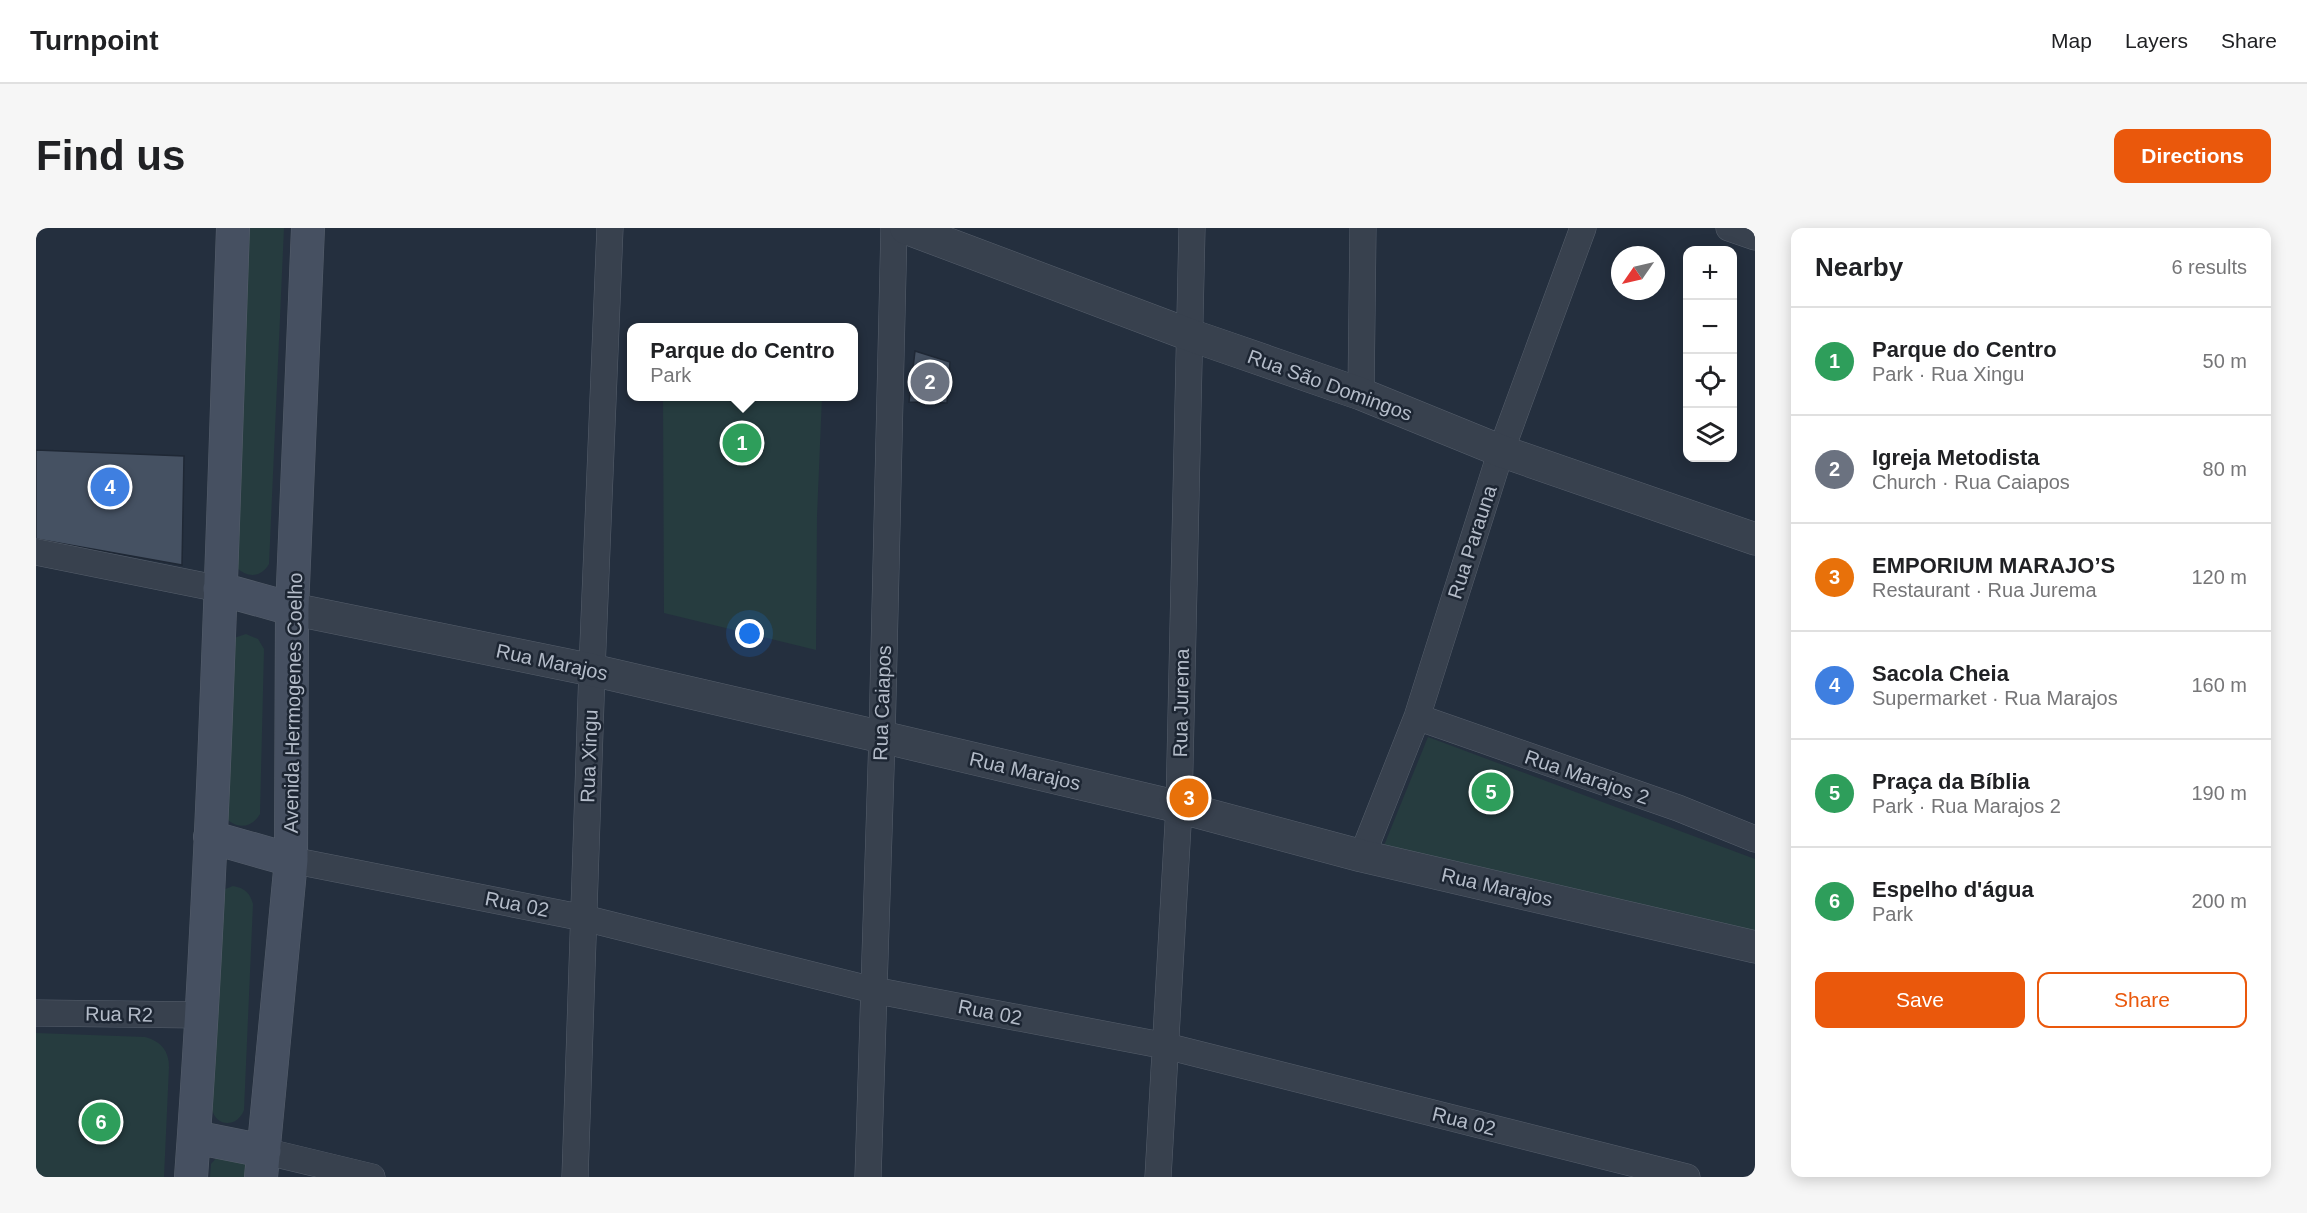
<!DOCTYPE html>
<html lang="en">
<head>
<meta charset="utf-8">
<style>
	:root { --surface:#fff; --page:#f6f6f6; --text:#202124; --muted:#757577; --line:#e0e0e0; --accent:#ea580c }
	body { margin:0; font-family:Arial,sans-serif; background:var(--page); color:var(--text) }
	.controls { position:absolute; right:18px; top:18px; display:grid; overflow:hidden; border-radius:12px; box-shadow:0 3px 15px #0003 }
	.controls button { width:54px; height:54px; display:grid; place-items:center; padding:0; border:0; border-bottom:2px solid var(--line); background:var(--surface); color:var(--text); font:30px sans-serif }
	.compass { position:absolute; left:1575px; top:18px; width:54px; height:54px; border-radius:50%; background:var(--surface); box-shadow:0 3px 15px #0003; rotate:236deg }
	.you { position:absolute; left:714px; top:406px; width:21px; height:21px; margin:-15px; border:4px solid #fff; border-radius:50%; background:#1a73e8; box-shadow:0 0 0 9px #1a73e833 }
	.badge { display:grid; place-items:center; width:39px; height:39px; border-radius:50%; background:var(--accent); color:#fff; font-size:20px; font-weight:700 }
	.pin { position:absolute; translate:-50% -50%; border:3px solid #fff; box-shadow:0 2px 6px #0006 }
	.popup { position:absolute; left:591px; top:95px; width:231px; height:78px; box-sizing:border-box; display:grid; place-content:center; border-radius:12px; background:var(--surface); filter:drop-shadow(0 2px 4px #0005); font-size:20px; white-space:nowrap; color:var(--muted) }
	.popup b { font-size:22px; color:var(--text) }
	.popup::after { content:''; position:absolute; left:50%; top:100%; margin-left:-12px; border:12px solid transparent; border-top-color:var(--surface) }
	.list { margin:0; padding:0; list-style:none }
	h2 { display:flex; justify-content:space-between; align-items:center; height:78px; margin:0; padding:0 24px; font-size:26px }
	h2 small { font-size:20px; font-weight:400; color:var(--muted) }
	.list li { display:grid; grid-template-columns:39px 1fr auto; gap:18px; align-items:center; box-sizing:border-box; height:108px; padding:0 24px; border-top:2px solid var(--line) }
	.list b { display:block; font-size:22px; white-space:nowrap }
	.list p { margin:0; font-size:20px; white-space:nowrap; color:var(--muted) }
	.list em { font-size:20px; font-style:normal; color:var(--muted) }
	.actions { display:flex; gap:12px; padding:18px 24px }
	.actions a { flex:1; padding:14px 0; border:2px solid var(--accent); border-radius:12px; text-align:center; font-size:21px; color:var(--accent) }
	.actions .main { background:var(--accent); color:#fff }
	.icon { flex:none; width:33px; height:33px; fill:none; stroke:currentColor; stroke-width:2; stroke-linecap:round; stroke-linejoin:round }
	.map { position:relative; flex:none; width:1719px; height:949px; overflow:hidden; border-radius:12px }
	header { display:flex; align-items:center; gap:36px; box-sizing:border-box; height:84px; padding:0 30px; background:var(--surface); border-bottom:2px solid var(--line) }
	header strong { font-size:28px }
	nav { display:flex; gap:33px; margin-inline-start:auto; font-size:21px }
	.intro { display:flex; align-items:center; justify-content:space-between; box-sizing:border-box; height:144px; padding:0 36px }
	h1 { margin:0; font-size:42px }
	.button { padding:15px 27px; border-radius:12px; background:var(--accent); color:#fff; font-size:21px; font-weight:700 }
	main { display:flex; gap:36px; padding:0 36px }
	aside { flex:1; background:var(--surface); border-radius:12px; box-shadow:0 3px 15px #0003 }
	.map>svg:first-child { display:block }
</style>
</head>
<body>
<header>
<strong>Turnpoint</strong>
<nav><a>Map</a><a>Layers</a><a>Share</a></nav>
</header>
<div class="intro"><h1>Find us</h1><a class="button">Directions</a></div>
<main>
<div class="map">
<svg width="1719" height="949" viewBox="0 0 1719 949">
	<rect width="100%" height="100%" fill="#242f3e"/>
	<path fill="#263c3f" d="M209,0H248L233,336C225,350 211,350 200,339Z
		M627,169H786L781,288L780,422L628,385Z
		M210,406L222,411L228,421L224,586C216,600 200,602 189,589L198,410Z
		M1392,509L1719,631V705L1347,620Z
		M197,658C209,660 214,665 217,676L208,882C202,899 180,900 176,881L187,662Z
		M0,805L109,809C125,813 133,823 133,839L128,949H0Z
		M183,927L211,935V949H174L175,936Z"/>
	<path fill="#455162" stroke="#1f2835" stroke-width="1.5" d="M879,123L914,134L911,175L873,174Z
		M0,222L148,228L146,337L0,311Z"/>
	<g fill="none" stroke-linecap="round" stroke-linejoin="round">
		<g stroke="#565f6c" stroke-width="27">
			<path id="minor" d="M1693,0L1719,9
				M1325,166L1327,0
				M0,324L184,361
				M1381,489L1642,580L1719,611
				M1326,628L1381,489L1465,223L1547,0
				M255,632L548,690L837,762L1130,818L1651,949
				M0,785L166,787
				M228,923L336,949
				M539,949L556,442L574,0
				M832,949L846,509L858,0
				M1122,949L1143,579L1156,0"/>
		</g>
		<g stroke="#565f6c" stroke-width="33">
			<path id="tertiary" d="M870,0L1154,107L1325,166L1465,223L1719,311
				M256,381L556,442L846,509L1143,579L1326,628L1719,719"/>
		</g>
		<g stroke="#565f6c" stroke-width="34">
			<path id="secondary" d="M184,361L256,381
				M174,609L255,632
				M158,909L228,923
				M155,949C178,633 186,316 197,0
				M225,949L255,632L256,381L272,0"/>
		</g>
		<use href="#minor" stroke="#38414e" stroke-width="26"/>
		<use href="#tertiary" stroke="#38414e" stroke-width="32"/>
		<use href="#secondary" stroke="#465061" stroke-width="33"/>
	</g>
	<g text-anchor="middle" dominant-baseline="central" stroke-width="5" stroke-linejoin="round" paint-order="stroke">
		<g font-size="20" fill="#b4bcc9" stroke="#1d2633">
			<text transform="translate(1294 157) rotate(20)">Rua São Domingos</text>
			<text transform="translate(1436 314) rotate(-72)">Rua Parauna</text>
			<text transform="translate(516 434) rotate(12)">Rua Marajos</text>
			<text transform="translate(257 475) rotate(-89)">Avenida Hermogenes Coelho</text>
			<text transform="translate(846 475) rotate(-88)">Rua Caiapos</text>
			<text transform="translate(1145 475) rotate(-89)">Rua Jurema</text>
			<text transform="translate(553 528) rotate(-88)">Rua Xingu</text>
			<text transform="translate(989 543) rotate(13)">Rua Marajos</text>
			<text transform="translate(1551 549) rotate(19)">Rua Marajos 2</text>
			<text transform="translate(1461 659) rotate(13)">Rua Marajos</text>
			<text transform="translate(481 676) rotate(11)">Rua 02</text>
			<text transform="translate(954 784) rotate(11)">Rua 02</text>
			<text transform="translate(83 786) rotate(1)">Rua R2</text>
			<text transform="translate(1428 893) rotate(14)">Rua 02</text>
		</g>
	</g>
</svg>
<div class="controls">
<button>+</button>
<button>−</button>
<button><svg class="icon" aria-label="locate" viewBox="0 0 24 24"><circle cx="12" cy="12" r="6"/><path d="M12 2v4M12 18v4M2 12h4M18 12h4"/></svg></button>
<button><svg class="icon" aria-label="layers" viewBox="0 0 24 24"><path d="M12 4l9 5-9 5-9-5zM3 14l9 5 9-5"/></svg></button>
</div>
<svg class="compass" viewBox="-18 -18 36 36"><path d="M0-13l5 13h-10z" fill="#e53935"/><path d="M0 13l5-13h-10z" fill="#757577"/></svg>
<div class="you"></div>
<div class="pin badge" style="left:706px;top:215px;background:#2e9e5b">1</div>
<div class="popup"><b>Parque do Centro</b>Park</div>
<div class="pin badge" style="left:894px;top:154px;background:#6b7280">2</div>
<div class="pin badge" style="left:1153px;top:570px;background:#e8710a">3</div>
<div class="pin badge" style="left:74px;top:259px;background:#3f7fe0">4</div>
<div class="pin badge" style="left:1455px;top:564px;background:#2e9e5b">5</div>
<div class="pin badge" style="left:65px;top:894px;background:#2e9e5b">6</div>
</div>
<aside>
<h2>Nearby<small>6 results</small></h2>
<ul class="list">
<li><span class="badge" style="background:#2e9e5b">1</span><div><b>Parque do Centro</b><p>Park · Rua Xingu</p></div><em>50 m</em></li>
<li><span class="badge" style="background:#6b7280">2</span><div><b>Igreja Metodista</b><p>Church · Rua Caiapos</p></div><em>80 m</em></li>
<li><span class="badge" style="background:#e8710a">3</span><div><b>EMPORIUM MARAJO’S</b><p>Restaurant · Rua Jurema</p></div><em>120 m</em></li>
<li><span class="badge" style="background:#3f7fe0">4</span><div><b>Sacola Cheia</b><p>Supermarket · Rua Marajos</p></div><em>160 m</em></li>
<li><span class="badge" style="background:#2e9e5b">5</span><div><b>Praça da Bíblia</b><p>Park · Rua Marajos 2</p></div><em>190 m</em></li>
<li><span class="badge" style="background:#2e9e5b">6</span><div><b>Espelho d'água</b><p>Park</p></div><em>200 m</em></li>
</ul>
<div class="actions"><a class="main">Save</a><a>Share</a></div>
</aside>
</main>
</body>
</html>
